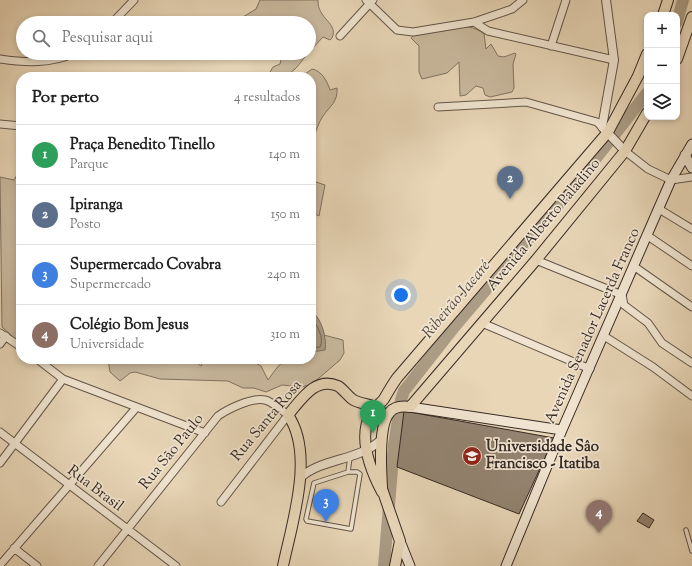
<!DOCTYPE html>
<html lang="pt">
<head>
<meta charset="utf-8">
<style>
	:root { --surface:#fff; --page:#f2f2f2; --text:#222; --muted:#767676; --line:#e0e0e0; --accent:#d93025 }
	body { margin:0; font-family:"Sorts Mill Goudy",serif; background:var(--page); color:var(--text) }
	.controls { position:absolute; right:12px; top:12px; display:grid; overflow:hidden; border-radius:8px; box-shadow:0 2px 6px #0003 }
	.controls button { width:36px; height:36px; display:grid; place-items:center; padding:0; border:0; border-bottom:1px solid var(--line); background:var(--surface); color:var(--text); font:20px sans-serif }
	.you { position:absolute; left:401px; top:295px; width:14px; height:14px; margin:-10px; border:3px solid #fff; border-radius:50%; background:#1a73e8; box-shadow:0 0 0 6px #1a73e833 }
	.badge { display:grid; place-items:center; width:26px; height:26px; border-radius:50%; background:var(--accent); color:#fff; font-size:13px; font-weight:700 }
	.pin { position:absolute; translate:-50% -33px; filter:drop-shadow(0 1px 2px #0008) }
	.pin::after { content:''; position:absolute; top:21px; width:14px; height:12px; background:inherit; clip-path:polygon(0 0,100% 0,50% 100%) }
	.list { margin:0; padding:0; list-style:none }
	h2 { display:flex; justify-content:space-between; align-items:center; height:52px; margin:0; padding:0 16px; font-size:17px }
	h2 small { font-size:13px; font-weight:400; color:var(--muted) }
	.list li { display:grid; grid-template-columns:26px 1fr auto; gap:12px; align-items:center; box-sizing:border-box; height:60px; padding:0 16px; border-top:1px solid var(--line) }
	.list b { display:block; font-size:15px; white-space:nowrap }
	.list p { margin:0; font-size:13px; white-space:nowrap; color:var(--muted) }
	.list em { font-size:13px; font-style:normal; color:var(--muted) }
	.icon { flex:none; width:22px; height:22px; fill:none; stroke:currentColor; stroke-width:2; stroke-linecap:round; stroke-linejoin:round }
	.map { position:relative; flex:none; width:692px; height:566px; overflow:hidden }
	.search { position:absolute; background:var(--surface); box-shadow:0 2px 6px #0003; left:16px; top:16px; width:300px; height:44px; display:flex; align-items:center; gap:10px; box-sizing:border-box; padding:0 14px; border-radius:22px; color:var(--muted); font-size:15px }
	.panel { position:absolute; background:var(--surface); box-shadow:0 2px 6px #0003; left:16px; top:72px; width:300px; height:292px; border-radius:16px }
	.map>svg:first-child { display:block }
</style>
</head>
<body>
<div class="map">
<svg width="692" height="566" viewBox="0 0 692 566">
	<rect width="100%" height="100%" fill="#e8d6b7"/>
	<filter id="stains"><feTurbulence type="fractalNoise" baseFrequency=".005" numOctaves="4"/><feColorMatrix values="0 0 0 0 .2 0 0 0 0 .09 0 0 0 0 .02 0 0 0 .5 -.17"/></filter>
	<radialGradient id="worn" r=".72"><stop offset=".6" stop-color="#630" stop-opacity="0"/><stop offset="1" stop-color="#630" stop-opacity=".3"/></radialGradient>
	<path fill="#cab99e" stroke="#807261" d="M260,0H318C317,19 339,23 332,38L330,40L323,37L309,52V23H245L243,17L256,9Z
		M452,26C464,26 474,26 484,34L486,49L491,44L498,56L504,57L515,53L516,54L513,64L514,88L512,92L490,97L485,95L483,88L476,86L466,95L460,96L459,62L447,73L422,79L419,72V46L411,38L416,33Z
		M277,53H308C293,72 292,77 267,77L273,67L280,64L281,60Z
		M312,69C322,71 327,81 330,90L337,88C338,102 330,106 323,116C319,122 316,130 314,137L311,138V77H301Z
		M21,168V344L2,327L0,177L14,180Z
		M311,176L316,182L325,185L319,216L311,212Z
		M320,334L343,340L344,353L340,360L312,384L302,387L282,385L266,392L254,388H243L228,381L160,379L135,372L130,373L120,381L110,372L108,359H192L201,366L204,359H235L242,362L252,361L261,366L268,380C284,357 284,359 311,359V339Z"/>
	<path fill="#ab9c85" stroke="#7c6e5e" d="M311,311C322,318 327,339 325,350L311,352Z"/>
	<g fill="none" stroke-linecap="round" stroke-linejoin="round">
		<path stroke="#706354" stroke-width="1" d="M311,316C316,324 325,338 320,347L311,348"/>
		<path stroke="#ab9c85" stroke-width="12" d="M677,22L683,0
			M384,566L394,445L401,400L404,391L455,326L575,185L647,93"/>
	</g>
	<path fill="#938370" stroke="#362a24" d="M404,411L554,438L519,514L397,467Z
		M643,513L654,520L649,528L637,521Z"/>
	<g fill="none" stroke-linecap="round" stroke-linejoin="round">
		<g stroke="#625549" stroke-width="5.5">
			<path id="service" d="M348,472H357L360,474L351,529L307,521L306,519L314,483Z
				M348,472L350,457
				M686,530L692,551"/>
		</g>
		<g stroke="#625549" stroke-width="9">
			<path id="minor" d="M366,0L397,30L413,32L474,22L512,9L523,0
				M474,22L488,31L614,60
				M112,23L134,0
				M340,36L373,0
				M551,46L566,0
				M0,59C26,63 50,64 75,53
				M438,107L526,102L597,122L602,127
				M0,124L21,126
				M625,151L648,169L671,180L692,177
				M659,209L692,229
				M648,236L692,266
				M536,260L622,295L624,305L648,323L662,343L692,363
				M635,267L692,307
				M482,323L590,369
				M0,333L21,347
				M604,336L653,367L692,396
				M0,344L6,336
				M37,359L63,379L205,433
				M0,432L176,566
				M0,463L63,379
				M14,548L37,566
				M0,565L136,408
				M98,566L218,416C228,409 252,397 265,400C273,402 281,410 288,415L221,502"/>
		</g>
		<g stroke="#625549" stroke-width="10">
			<path id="tertiary" d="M606,0L614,60L602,127L625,151
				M301,477C323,458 358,461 381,440"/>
		</g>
		<g stroke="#362a24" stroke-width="11">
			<path id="secondary" d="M685,155L692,168
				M410,407L562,430
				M400,541L410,566
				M506,566L562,430L671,180L692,144"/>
		</g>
		<g stroke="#362a24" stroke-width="12">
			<path id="primary" d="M663,15L668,0
				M677,59L692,17
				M381,486L400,541L395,566
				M382,487C381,470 378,424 390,412C395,406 403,406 410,407L536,260L625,151L647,113
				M382,492C371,471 358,439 370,415C373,409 379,405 384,399C388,392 392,385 397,378L608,132L638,76L647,54
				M283,566C292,523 315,454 288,415C301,400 315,376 338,386C343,389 347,395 352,399C360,405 372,403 380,410"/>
		</g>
		<use href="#service" stroke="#f0e4d0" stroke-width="3.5"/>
		<use href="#minor" stroke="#f0e4d0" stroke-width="7"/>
		<use href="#tertiary" stroke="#f0e4d0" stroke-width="8"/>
		<use href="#secondary" stroke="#f0e4d0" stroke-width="9"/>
		<use href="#primary" stroke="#e8d6b7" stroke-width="10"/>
	</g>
	<defs>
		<g id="university-disc" transform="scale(1)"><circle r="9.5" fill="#8f2418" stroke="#f0e4d0"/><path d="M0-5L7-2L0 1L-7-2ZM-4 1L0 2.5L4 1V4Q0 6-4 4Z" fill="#fff"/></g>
	</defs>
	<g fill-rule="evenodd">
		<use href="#university-disc" x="472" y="456"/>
	</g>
	<g text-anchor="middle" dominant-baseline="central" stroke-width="3.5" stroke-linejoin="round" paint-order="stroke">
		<g font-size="15" fill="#362a24" stroke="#f0e4d0">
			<text transform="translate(544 225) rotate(-50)">Avenida Alberto Paladino</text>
			<text transform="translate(593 326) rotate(-66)">Avenida Senador Lacerda Franco</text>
			<text transform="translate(267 421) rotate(-50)">Rua Santa Rosa</text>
			<text transform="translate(172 452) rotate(-51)">Rua São Paulo</text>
			<text transform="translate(95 489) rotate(37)">Rua Brasil</text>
		</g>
		<g font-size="15" font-weight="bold" fill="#362a24" stroke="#f0e4d0" text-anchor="start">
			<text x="486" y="447">Universidade Sâo<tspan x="486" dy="17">Francisco - Itatiba</tspan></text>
		</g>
		<g font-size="16" font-style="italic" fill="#594c41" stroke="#f0e4d0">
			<text transform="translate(457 300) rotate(-50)">Ribeirão Jacaré</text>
		</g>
	</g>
	<rect width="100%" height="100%" filter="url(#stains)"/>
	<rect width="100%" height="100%" fill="url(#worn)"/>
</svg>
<div class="controls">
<button>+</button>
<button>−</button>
<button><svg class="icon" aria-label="layers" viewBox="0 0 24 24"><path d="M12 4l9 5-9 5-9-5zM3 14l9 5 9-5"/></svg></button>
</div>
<div class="you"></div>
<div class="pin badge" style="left:373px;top:433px;background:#2e9e5b">1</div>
<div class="pin badge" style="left:510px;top:199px;background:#5c6f8a">2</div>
<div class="pin badge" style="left:326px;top:522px;background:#3f7fe0">3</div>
<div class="pin badge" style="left:599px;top:533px;background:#8d6e63">4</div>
<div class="search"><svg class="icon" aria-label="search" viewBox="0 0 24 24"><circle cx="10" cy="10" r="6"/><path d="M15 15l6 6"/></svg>Pesquisar aqui</div>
<section class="panel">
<h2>Por perto<small>4 resultados</small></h2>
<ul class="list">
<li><span class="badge" style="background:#2e9e5b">1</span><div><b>Praça Benedito Tinello</b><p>Parque</p></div><em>140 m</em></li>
<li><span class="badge" style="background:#5c6f8a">2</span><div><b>Ipiranga</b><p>Posto</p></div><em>150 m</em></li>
<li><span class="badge" style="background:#3f7fe0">3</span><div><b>Supermercado Covabra</b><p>Supermercado</p></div><em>240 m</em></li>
<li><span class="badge" style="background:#8d6e63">4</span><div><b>Colégio Bom Jesus</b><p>Universidade</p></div><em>310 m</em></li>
</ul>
</section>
</div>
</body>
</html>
